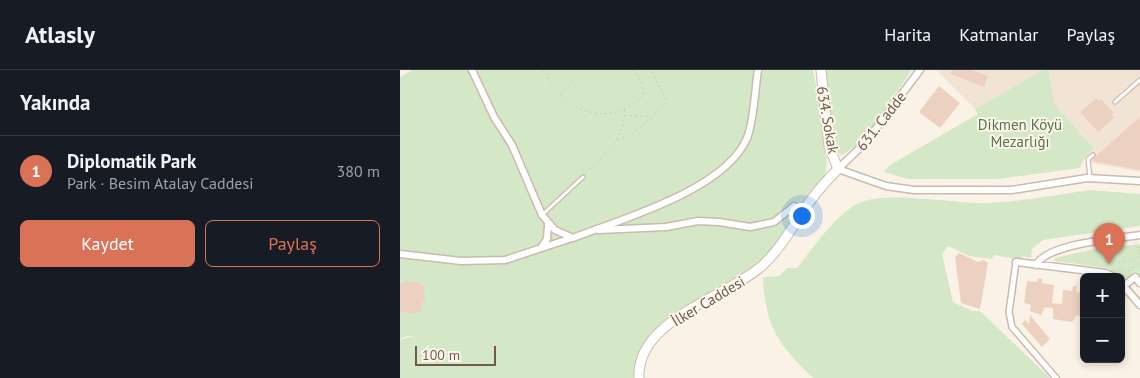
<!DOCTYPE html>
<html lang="tr">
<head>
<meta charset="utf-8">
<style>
	:root { --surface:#171b24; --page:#242831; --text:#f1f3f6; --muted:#9ea1a6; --line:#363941; --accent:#d97257 }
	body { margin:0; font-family:"PT Sans",sans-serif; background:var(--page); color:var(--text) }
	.controls { position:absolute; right:15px; bottom:15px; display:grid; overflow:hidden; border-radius:8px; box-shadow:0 2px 8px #0003 }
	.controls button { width:45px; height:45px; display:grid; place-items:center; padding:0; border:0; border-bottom:1px solid var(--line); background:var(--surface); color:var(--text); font:25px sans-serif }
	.scale { position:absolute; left:15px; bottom:12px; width:81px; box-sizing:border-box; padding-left:5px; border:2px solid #715a4d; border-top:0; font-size:14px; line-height:18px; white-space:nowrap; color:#715a4d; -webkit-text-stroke:4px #fdf6ec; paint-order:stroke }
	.you { position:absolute; left:401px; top:145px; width:18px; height:18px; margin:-12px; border:4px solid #fff; border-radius:50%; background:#1a73e8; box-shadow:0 0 0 8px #1a73e833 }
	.badge { display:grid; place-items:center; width:32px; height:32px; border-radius:50%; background:var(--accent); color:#fff; font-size:16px; font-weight:700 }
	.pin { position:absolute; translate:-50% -41px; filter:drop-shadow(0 1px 2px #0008) }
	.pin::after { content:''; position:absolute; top:26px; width:18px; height:15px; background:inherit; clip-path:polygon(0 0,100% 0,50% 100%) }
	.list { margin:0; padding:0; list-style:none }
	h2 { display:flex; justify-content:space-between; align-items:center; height:65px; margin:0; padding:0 20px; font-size:21px }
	h2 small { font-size:16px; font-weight:400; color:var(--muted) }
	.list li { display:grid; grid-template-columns:32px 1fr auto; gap:15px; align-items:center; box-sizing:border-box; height:70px; padding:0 20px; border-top:1px solid var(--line) }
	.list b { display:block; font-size:19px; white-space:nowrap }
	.list p { margin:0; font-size:16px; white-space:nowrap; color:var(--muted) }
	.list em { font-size:16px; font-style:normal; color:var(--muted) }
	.actions { display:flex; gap:10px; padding:15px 20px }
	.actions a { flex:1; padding:11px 0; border:1px solid var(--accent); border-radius:8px; text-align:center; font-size:18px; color:var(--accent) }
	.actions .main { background:var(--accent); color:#fff }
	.map { position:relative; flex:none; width:740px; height:308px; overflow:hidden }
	header { display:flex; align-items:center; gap:30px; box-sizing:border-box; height:70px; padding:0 25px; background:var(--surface); border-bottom:1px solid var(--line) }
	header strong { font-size:24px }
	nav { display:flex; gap:28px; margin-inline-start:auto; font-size:18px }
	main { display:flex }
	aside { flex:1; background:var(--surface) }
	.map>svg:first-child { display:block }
</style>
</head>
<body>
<header>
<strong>Atlasly</strong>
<nav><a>Harita</a><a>Katmanlar</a><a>Paylaş</a></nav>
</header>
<main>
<aside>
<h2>Yakında<small></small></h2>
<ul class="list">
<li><span class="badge">1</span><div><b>Diplomatik Park</b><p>Park · Besim Atalay Caddesi</p></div><em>380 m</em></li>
</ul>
<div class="actions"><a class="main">Kaydet</a><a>Paylaş</a></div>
</aside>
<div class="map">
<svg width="740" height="308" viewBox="0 0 740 308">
	<rect width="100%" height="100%" fill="#faf2e6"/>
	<path fill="#f1e4d5" d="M536,0H643L575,39Z
		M648,0H740V102L687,92L684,88L694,77L655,35Z"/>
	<path fill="#d4e7c6" d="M13,0H413C418,31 435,85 422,113L364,190L345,205L322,215L299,230L250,273L238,308H0V270L9,267L21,268L7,266L0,269V7Z
		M425,0H512L464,69L443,85L438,83L429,45Z
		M643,0H648L655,35L694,78L684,88L680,98L598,109H508L484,102L490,95L578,44L575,39Z
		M690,120L740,124V156L643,170L632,179L631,188L623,186L621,190L594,185L592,189L569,186L548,176L542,184L553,232L572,241H580L650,308H413C379,275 365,257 363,207L379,206L387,198H397C414,177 430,152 453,136C480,118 551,134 584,133C620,132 655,125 690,120Z
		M740,174V206L735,201L725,210L709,198L654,191L655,188L690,180Z"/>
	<path fill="#edd1c0" d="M552,0H572L588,6L584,17L551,4Z
		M539,16L560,33L540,58L519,42Z
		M697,28L699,31L701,29L714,43L712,45L714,48L698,62L680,42Z
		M740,47V100L692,91L696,86Z
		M559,183L578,192L584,190L588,193L580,239L561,233L555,187Z
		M638,208L642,209V213L654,215L652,233L662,234L663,220L672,221L673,216H677L676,222L684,223V240L680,241V246L677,245L672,252L653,249V238L645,237L641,245L630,241L631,235L624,233L627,211L637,212Z
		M5,211L21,213L20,215L24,216L25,232H22L21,242L17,241L16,244L0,242V213L4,214Z
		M630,245L650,269L642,277L622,254L625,250L629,254Z"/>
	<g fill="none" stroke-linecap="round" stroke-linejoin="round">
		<g stroke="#cbbaad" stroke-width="5.5">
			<path id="service" d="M715,32L740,10
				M690,108L688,89L693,85
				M142,145L183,107"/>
		</g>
		<g stroke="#cbbaad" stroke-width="8">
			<path id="pedestrian" d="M616,192L609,242L612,257L656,308"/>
		</g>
		<g stroke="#cbbaad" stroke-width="9">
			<path id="minor" d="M72,0L94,47L112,75L142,145L155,160L173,168C224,148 325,120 347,68C354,52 355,18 358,0
				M438,99L486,116L514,120H612L687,108L740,111
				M438,99L465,73L520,0
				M199,160L266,157L298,151L319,152L350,157L374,152L394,136L403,141
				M141,178L147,169L148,155
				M0,184L61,191L105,190L172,168
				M616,192L706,203L714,207
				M636,195C648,173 716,169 740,165
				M721,213L740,235
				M724,216L735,207L740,213"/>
		</g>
		<g stroke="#cfbcae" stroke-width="11">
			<path id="secondary" d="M239,308C236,249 328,227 363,195C379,180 390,161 402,143C412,127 425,112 438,99L429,76L421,0"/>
		</g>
		<path stroke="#d2b5a4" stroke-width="1" stroke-dasharray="1 4" stroke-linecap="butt" d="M143,0C150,11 159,25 170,33C191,50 228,46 243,24L242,14L233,0
			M161,23L182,0
			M226,45L251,47
			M218,69C231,70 258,41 267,32L251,0
			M187,103C203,85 228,67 224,40
			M736,172L740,184
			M728,201L737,194L740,195
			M729,204L719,193L740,187"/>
		<use href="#service" stroke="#fff" stroke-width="3"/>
		<use href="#pedestrian" stroke="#fff" stroke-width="5"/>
		<use href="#minor" stroke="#fff" stroke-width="6"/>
		<use href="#secondary" stroke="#fff" stroke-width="9"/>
	</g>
	<g text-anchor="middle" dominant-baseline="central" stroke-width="4" stroke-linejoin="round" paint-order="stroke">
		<g font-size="15" fill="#715a4d" stroke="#fdf6ec">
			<text transform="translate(428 50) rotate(80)">634. Sokak</text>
			<text transform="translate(481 51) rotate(-52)">631. Cadde</text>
			<text transform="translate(308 231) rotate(-31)">İlker Caddesi</text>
		</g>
		<g font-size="15" fill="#557646" stroke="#fdf6ec">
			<text x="620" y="54">Dikmen Köyü<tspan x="620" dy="17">Mezarlığı</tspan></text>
		</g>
	</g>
</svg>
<div class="controls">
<button>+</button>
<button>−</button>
</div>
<div class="scale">100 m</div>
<div class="you"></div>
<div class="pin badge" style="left:709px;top:194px">1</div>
</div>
</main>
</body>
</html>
